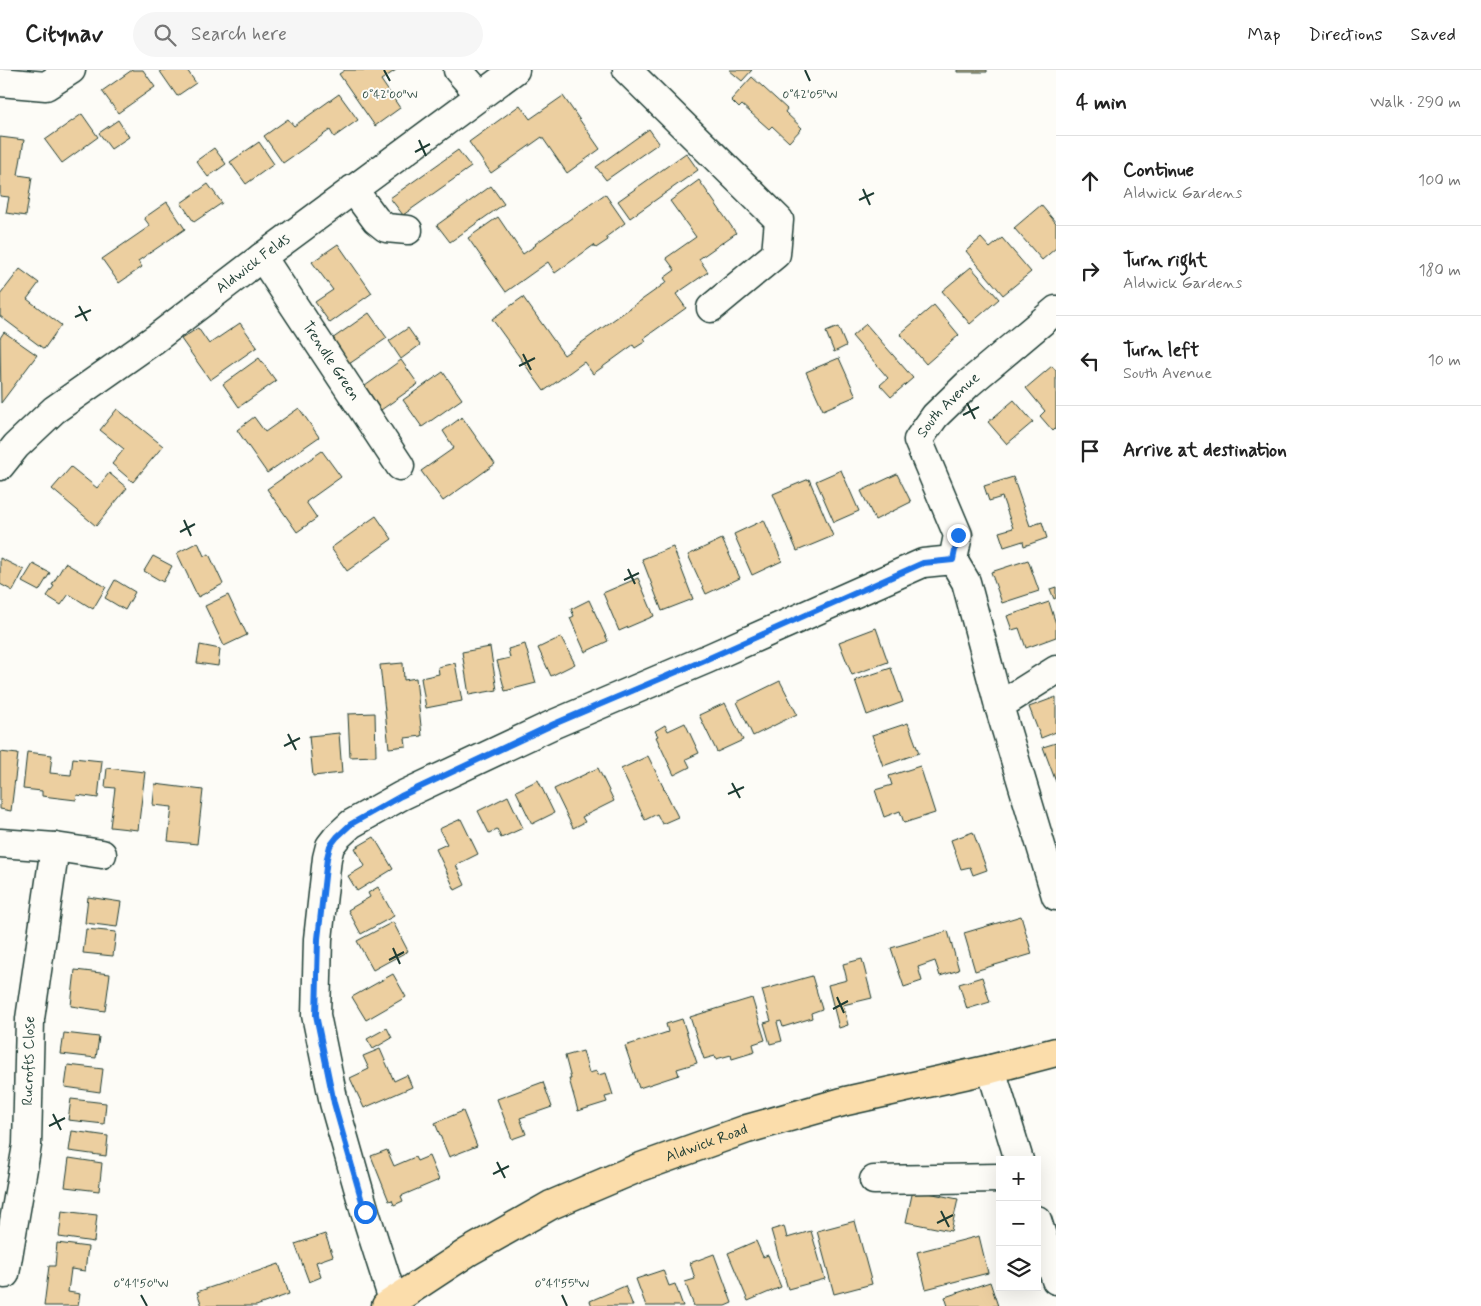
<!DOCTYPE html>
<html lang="en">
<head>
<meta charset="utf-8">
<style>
	:root { --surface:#fff; --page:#f6f6f6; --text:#222; --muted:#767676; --line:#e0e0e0 }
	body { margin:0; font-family:Mynerve,sans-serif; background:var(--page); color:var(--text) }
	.controls { position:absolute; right:15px; bottom:15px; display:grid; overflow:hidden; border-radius:0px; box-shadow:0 5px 20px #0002 }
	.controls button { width:45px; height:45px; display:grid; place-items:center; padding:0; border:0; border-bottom:1px solid var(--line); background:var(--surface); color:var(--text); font:25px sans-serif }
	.stop { position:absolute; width:15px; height:15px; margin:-11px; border:4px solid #1a73e8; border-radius:50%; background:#fff }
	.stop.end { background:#1a73e8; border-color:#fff; box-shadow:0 1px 5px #0008 }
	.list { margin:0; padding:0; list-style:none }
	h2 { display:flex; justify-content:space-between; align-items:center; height:65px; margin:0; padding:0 20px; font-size:21px }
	h2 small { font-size:16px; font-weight:400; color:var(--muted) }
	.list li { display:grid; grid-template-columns:32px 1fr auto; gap:15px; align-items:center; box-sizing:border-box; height:90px; padding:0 20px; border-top:1px solid var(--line) }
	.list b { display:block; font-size:19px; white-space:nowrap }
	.list p { margin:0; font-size:16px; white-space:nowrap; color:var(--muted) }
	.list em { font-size:16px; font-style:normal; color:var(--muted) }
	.icon { flex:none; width:28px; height:28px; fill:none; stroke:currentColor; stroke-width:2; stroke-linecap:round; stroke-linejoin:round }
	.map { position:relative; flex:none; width:1056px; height:1236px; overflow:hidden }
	header { display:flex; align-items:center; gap:30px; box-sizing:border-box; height:70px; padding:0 25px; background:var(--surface); border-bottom:1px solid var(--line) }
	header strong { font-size:24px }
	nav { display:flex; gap:28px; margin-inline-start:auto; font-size:18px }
	.search { width:350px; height:45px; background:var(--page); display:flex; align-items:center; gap:12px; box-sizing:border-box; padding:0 18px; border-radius:28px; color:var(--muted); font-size:19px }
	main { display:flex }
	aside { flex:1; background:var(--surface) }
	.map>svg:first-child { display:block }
</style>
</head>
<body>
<header>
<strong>Citynav</strong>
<div class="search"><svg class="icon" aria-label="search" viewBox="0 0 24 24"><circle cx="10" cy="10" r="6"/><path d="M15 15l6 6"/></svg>Search here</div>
<nav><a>Map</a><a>Directions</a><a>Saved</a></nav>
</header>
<main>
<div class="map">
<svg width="1056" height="1236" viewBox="0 0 1056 1236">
	<rect width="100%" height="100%" fill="#fdfcf7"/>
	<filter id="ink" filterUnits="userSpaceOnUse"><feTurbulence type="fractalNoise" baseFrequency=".02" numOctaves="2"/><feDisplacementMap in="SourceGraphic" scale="10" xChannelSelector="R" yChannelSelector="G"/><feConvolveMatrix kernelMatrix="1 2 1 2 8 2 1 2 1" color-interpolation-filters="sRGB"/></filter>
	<g filter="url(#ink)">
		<path fill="#eccfa0" stroke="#1f3d34" d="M132,0H143L155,17L118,43L102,21Z
			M159,0H187L196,13L177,26Z
			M345,0H396L381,10L400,38L375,56L339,4Z
			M729,0H752L742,11Z
			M957,0H987V2H957Z
			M752,7L787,39L785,42L802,58L789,72L772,56L769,59L742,35L739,38L731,30Z
			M339,24L358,50L334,67L330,60L283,93L264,66L288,49L294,56Z
			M563,26L600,79L567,103L542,67L491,103L469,72L520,35L530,49Z
			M82,44L98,67L62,93L45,70Z
			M118,50L129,67L111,79L99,63Z
			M649,59L659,73L606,110L596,97Z
			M0,67L24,70L18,105L32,107L26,146L6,143L9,127L0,126Z
			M259,72L274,94L246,114L230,92Z
			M214,78L226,94L208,107L196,91Z
			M458,80L471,97L403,145L390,128Z
			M686,83L698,100L630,148L618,131Z
			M699,110L736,163L699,189L708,202L676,224L686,238L644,268L646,271L635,278L633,275L593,304L584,292L544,321L492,249L523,227L564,285L667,212L664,208L675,200L666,188L696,167L670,131Z
			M208,114L222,133L194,152L181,133Z
			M491,116L504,134L450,172L437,155Z
			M605,124L625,153L606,167L608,170L596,178L594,175L555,203L548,192L506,222L468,168L498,147L523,184L536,175L535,174Z
			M167,132L185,159L138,191L142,197L119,213L102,189L150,156L144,148Z
			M1041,135L1056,153V178L1042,190L1014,158Z
			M981,168L990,178L1002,168L1031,202L1003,225L966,181Z
			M338,174L372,223L330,253L315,232L333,220L312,192Z
			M971,197L999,229L970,254L942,221Z
			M20,199L39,213L27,229L61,255L44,279L0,246V225Z
			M934,235L959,265L926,294L900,264Z
			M369,243L387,268L349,294L332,269Z
			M240,253L257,277L210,310L181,269L198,258L209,274Z
			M866,254L913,308L891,327L880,315L888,308L852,266Z
			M838,257L846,276L834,282L826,262Z
			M408,258L420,275L401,289L389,271Z
			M4,262L37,285L1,333L0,268Z
			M259,288L276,311L239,337L223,314Z
			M839,288L856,326L823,340L806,302Z
			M401,290L418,314L381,340L365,316Z
			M1052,296L1056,301V358L1053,361L1040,346L1045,341L1026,318Z
			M443,302L462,329L422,357L403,330Z
			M1014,330L1033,352L1007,374L988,352Z
			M299,338L319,367L267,403L237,360L254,347L265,362Z
			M117,339L163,376L133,412L112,394L124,379L100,360Z
			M462,347L495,394L443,431L421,401L454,378L443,361Z
			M322,381L341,407L306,432L317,448L297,462L267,419Z
			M71,397L97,418L109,403L127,418L96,456L52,419Z
			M841,400L859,441L834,452L816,411Z
			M897,404L911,432L875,450L861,421Z
			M1013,407L1030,456L1042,452L1047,468L1024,476L1023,471L1004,477L999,462L1013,458L1002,427L989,431L984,416Z
			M809,409L833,466L797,481L773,424Z
			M376,446L392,469L347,501L331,478Z
			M764,450L782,491L752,505L734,464Z
			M722,469L740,508L706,524L688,485Z
			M198,472L204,486L209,484L223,514L198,527L177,483Z
			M673,477L693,529L662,541L642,489Z
			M153,486L172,496L163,512L144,501Z
			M0,488L24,500L13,521L0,514Z
			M1028,490L1039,521L1002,533L991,502Z
			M65,493L106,517L93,539L69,524L61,535L47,526L54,516L52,515Z
			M33,494L50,503L39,521L22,512Z
			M638,508L654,546L619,561L603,523Z
			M115,510L135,522L125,540L105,528Z
			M1056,517V528L1054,529L1050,519Z
			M228,525L247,565L224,576L205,536Z
			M589,530L608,571L585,582L570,548L574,546L571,539Z
			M1049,532L1056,554V567L1026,578L1019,558L1012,560L1007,546Z
			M876,558L888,592L852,605L839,572Z
			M561,567L575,594L551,606L538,578Z
			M525,574L536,613L505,621L497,591L510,588L508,579Z
			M200,575L220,579L218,596L197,593Z
			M490,577L497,620L469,625L462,582Z
			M403,593L404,610L416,608L422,666L405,668L406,676L389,678L380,595Z
			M455,593L462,631L426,638L421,608L439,604L438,597Z
			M891,598L903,632L867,645L855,610Z
			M780,611L797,644L753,666L737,632Z
			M1056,627V662L1041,668L1029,637Z
			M725,633L743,670L717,682L699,645Z
			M375,643L376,686L350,687L348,644Z
			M685,653L699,683L686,689L690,697L674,705L656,667L658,666L655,661L665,655L668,661Z
			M908,653L919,683L883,696L872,665Z
			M339,663L342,703L313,706L309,666Z
			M1056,673V712L1043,677Z
			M0,682L18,684L11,741L0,739Z
			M27,682L52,685L50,703L71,705L73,688L102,691L98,728L77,725L76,730L42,726V721L23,719Z
			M648,686L678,747L662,754L657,744L645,750L621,699Z
			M920,696L935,743L904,753L900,741L884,747L875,720L892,715L889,706Z
			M107,698L145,702L138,760L110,757L115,718L105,717Z
			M598,698L614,731L582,747L585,752L573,758L554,719Z
			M538,710L554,743L532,754L516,721Z
			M155,714L203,720L197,774L168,771L172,737L153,735Z
			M508,726L523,758L501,768L497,759L489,763L478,741Z
			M461,749L478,784L456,795L465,815L455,820L436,779L447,774L439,759Z
			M973,762L987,800L973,805L970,797L961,799L951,770Z
			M374,767L393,799L357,821L348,806L365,796L355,778Z
			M378,817L394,846L361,864L348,840L370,827L368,823Z
			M88,827L121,832L117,857L85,853Z
			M1021,846L1032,884L975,901L964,863Z
			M393,852L408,881L373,900L357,871Z
			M86,859L116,862L113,886L83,883Z
			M948,861L959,900L940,906L935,891L918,897L922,911L904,917L891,878Z
			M862,889L872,928L843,935L848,955L839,958L828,915L847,910L843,894Z
			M75,900L110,904L105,941L71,936Z
			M393,904L406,927L366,950L352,927Z
			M812,906L822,939L811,943L812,948L783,957L781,951L777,952L782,971L770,974L764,953L771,951L762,920Z
			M982,907L990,932L967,939L959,914Z
			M752,928L765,970L753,974L755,982L732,989L731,985L716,989L715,986L704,989L690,947Z
			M682,949L697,993L677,999L679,1005L639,1018L625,976L668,962L666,954Z
			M387,958L392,968L373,979L367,969Z
			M64,963L99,967L96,988L61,984Z
			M380,979L394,1011L407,1005L412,1017L364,1038L350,1008L369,999L363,986Z
			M583,981L589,1003L597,1001L598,1005L606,1003L613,1025L605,1027L607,1032L578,1041L569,1009H571L565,986Z
			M68,995L103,999L100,1022L65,1017Z
			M543,1012L552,1037L520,1048L526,1064L512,1069L497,1029Z
			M71,1029L106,1033L104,1054L68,1050Z
			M463,1041L477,1076L449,1087L435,1053Z
			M72,1061L108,1066L106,1086L69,1081Z
			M387,1080L394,1096L415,1087L417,1091L429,1086L439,1110L401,1126L403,1131L394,1135L392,1130L389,1131L371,1086Z
			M69,1088L102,1093L99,1121L65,1117Z
			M913,1120L958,1129L951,1161L906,1152Z
			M62,1141L97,1145L94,1172L59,1167Z
			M855,1151L872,1214L834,1224L817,1161Z
			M784,1156L787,1168L811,1161L825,1209L788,1219L771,1160Z
			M325,1164L333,1186L316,1192L321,1207L309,1212L295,1174Z
			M979,1166L988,1203L926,1219L917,1182Z
			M756,1171L763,1187L768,1185L781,1217L748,1231L728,1183Z
			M57,1173L88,1177L85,1201L71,1199L68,1222L80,1224L78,1236H44L49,1196H55Z
			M714,1184L732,1233L725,1236H694L685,1212L695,1209L690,1193Z
			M279,1194L289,1224L256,1236H202L197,1222Z
			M663,1200L669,1216L675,1214L683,1236H646L636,1209Z
			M990,1212L998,1236H948L945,1227Z
			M625,1216L633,1236H592L590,1231Z"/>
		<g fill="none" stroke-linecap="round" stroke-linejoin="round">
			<g stroke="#1f3d34" stroke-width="31">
				<g id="minor">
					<path d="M458,0L480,25"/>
					<path d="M627,0L779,150L776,184L711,238"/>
					<path d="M0,12L46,16L71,0"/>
					<path d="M353,119L376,150L386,158L408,160"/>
					<path id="s1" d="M262,187L400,396"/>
					<path id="s2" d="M0,396L16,376L54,340L155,269L262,187L515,0"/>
					<path d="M953,490L966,512L999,636L1056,826"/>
					<path id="s3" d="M953,490L958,465L918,370L935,346L968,314L1056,240"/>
					<path d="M999,636L1056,600"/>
					<path d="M0,773L55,777L102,784"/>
					<path d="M991,999L1019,1090"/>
					<path d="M874,1110L1000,1108"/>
					<path d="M1037,1150L1056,1210"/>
					<path id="s4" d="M5,1204L27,1075L30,949L55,777"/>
					<path d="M393,1230L365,1142L334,1033L316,945L318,869L327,788L330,776L337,767L351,754L401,726L554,654L707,589L923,493L953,490"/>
				</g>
			</g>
			<g stroke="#1f3d34" stroke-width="31">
				<g id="major">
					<path id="s5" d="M386,1236L468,1182L551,1135L638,1098L747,1059L846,1031L991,999L1056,982"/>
				</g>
			</g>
			<use href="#minor" stroke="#fdfcf7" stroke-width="28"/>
			<use href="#major" stroke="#fbddab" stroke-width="28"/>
		</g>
	</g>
	<g fill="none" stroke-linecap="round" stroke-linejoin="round" filter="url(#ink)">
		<path stroke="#1a73e8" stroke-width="6" d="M365,1142L334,1033L316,945L318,869L327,788L330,776L337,767L351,754L401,726L554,654L707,589L923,493L953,490L958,465"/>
	</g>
	<path fill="none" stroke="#1f3d34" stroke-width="2" d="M384,0L390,11M805,0L810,11M419,70L426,86M415,82L430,74M863,119L870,135M859,130L874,123M79,236L87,251M75,247L91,240M523,284L531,300M519,296L535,288M967,333L975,349M963,345L979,337M184,450L191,466M180,462L195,454M628,499L635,514M624,510L639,503M288,664L296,680M284,676L300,668M732,713L740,728M728,724L744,717M393,878L400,894M389,890L404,882M837,927L844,943M833,939L848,931M53,1044L61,1060M49,1056L65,1048M497,1092L505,1108M493,1104L509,1096M941,1141L949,1157M937,1153L953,1145M141,1225L147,1236M562,1225L567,1236"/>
	<g text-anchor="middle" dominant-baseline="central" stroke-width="4" stroke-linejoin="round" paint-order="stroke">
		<g font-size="15" fill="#1f3d34" stroke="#fdfcf7">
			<text stroke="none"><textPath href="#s2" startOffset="325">Aldwick Felds</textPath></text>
			<text stroke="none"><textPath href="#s1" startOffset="125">Trendle Green</textPath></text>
			<text stroke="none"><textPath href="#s3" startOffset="175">South Avenue</textPath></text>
			<text stroke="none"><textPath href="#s4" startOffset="215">Rucrofts Close</textPath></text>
			<text stroke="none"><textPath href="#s5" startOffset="361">Aldwick Road</textPath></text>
		</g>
	</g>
	<g font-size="12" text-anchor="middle" fill="#1f3d34" stroke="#fdfcf7" stroke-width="4" stroke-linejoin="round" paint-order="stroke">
		<text x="390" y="28">0°42'00"W</text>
		<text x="810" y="28">0°42'05"W</text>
		<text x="141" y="1217">0°41'50"W</text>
		<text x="562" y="1217">0°41'55"W</text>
	</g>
</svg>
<div class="controls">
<button>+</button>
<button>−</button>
<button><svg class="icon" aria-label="layers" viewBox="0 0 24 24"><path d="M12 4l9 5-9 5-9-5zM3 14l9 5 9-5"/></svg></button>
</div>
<div class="stop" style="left:365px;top:1142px"></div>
<div class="stop end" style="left:958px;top:465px"></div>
</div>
<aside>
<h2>4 min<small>Walk · 290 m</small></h2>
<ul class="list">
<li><svg class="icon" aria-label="ahead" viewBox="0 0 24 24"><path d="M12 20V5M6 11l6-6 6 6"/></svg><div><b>Continue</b><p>Aldwick Gardens</p></div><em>100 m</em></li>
<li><svg class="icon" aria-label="right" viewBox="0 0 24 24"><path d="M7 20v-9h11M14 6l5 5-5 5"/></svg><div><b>Turn right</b><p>Aldwick Gardens</p></div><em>180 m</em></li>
<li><svg class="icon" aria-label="left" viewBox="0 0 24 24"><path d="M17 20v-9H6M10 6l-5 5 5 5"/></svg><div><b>Turn left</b><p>South Avenue</p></div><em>10 m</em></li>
<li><svg class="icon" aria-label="arrive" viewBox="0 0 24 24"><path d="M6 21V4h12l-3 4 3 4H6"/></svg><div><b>Arrive at destination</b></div></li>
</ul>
</aside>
</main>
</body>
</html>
